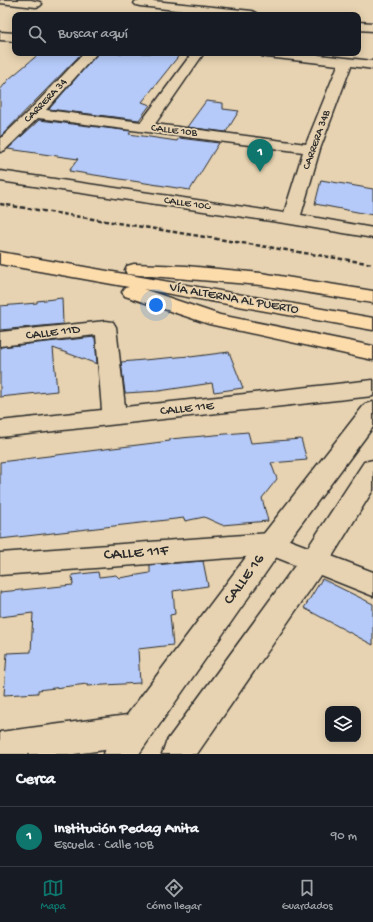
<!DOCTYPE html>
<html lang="es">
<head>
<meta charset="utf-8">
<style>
	:root { --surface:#171b24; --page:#20242c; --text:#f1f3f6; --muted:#9ea1a6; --line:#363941; --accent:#0f766e }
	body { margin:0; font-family:"Gochi Hand",sans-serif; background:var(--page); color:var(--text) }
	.controls { position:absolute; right:12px; bottom:12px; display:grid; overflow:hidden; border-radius:8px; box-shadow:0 2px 10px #0003 }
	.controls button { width:36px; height:36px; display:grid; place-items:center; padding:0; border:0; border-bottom:1px solid var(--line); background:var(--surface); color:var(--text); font:20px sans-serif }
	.you { position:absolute; left:156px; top:305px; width:14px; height:14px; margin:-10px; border:3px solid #fff; border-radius:50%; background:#1a73e8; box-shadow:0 0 0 6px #1a73e833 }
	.badge { display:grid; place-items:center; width:26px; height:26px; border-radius:50%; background:var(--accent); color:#fff; font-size:13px; font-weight:700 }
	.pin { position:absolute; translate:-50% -33px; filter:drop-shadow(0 1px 2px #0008) }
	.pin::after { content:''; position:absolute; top:21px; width:14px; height:12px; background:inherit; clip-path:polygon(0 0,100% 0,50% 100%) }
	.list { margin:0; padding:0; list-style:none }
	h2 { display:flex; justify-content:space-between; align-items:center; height:52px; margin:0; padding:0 16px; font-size:17px }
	h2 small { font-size:13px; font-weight:400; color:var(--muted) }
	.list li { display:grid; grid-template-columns:26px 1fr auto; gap:12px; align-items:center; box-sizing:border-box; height:60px; padding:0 16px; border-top:1px solid var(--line) }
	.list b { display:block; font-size:15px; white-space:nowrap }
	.list p { margin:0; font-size:13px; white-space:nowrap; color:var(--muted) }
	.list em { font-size:13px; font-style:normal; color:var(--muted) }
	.icon { flex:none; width:22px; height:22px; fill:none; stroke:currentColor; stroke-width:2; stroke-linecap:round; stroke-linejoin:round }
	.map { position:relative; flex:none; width:373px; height:754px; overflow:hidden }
	.search { position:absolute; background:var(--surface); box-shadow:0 2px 10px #0003; left:12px; right:12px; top:12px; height:44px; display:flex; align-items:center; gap:10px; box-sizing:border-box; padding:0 14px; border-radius:8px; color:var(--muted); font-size:15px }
	.sheet { height:112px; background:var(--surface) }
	nav { display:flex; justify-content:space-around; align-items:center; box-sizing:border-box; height:56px; border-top:1px solid var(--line); background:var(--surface); font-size:11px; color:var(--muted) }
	nav a { display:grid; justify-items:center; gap:2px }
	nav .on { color:var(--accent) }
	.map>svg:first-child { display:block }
</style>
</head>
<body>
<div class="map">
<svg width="373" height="754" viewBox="0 0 373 754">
	<rect width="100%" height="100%" fill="#e7d3b1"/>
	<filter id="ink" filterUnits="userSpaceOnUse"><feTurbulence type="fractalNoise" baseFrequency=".025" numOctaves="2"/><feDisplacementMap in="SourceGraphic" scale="8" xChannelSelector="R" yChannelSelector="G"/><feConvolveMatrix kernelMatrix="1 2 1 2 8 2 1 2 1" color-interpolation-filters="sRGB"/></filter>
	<g filter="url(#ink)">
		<path fill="#b5caf9" stroke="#2b2b2b" d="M40,53H82L0,137V90L9,79Z
			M98,53H181L142,102L150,105L139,120L49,109Z
			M206,101L223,103V109L239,111L226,132L187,127Z
			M39,120L131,131L129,134L177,141L179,138L219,143L190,190L69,171L78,159L8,149Z
			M321,180L373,189V215L315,204Z
			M62,298L63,324L0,330V306L37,303V301Z
			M95,337L97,364L53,348L57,391L0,397V347Z
			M229,352L243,388L214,392L212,383L159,391L125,393L121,362L189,356L190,357Z
			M248,432L251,443L301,439L307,460L271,463L277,479L262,498L268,521L222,525L204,517L185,521L184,518L0,539V462L170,441V439Z
			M203,561L208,586L173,591L175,614L170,615L173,645L138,649L140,683L87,686V684L38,690V693L4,695L7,653L31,652L33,613L0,617V592L73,585L72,575L98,572L99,577L116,575L119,578L150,573V565Z
			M322,579L373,604V645L304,608Z"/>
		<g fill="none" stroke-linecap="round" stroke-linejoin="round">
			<g stroke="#2b2b2b" stroke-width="3">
				<path id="street" d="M0,0H31L40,2L42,4L40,6L36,7L0,3Z
					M144,0L252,11L256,13L258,15H220L140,6L136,5L134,3L136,1Z
					M358,22L373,23V31L358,30Z
					M0,32L15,33V41L0,40Z
					M84,53H97L46,110L141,122L192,53H204L155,124L306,144L338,65L267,57L262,56L261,53H301L373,61V69L351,66L320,149L301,215L373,228V238L291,224L0,181V171L284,213L303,152L38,118L5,150L0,152V139L30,110Z
					M106,321L113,322L116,327L125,407L373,380V396L0,437V421L102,410L96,335L0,346V332Z
					M271,533L373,572V596L270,555L0,575V553Z
					M135,714L146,719L151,730L146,741L135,746L74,754H0V732Z"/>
			</g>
			<g stroke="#2b2b2b" stroke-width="3">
				<path id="secondary" d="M373,402V427L280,552L139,754H104L108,742L124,719L262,536L365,404Z
					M373,460V490L325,568L197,754H162L166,742L305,552L364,462Z"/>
			</g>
			<g stroke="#2b2b2b" stroke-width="3">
				<path id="primary" d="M0,252L373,318V330L143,289L220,315L373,346V360L209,324L125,296L122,292L125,288L129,287L0,264Z
					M134,264L186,266L261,273L373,291V303L261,285L127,274L125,270L127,266Z"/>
			</g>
			<use href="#street" fill="#e7d3b1" fill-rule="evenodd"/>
			<use href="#secondary" fill="#e7d3b1" fill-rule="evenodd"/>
			<use href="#primary" fill="#fddcac" fill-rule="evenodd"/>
			<path stroke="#2b2b2b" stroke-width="2.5" stroke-dasharray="4.5 2.5" stroke-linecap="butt" d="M0,204L373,264"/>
		</g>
	</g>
	<g text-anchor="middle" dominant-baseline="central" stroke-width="3.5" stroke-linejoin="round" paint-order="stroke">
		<g font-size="11" fill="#2b2b2b" stroke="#e7d3b1">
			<text transform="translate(46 101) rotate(-46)">CARRERA 34</text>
			<text transform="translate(174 131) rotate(7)">CALLE 10B</text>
			<text transform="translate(317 140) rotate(-70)">CARRERA 34B</text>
			<text transform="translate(187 204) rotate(8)">CALLE 10C</text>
		</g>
		<g font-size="13" fill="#2b2b2b" stroke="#e7d3b1">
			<text transform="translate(234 299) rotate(10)">VÍA ALTERNA AL PUERTO</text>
			<text transform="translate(53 333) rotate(-7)">CALLE 11D</text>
			<text transform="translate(187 409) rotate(-6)">CALLE 11E</text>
		</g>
		<g font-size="16" fill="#2b2b2b" stroke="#e7d3b1">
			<text transform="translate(136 554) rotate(-4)">CALLE 11F</text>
			<text transform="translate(245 580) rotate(-54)">CALLE 16</text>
		</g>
	</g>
</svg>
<div class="controls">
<button><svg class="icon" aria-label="layers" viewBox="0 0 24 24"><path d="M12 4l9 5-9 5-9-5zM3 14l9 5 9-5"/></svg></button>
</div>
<div class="you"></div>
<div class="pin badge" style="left:260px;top:172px">1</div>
<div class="search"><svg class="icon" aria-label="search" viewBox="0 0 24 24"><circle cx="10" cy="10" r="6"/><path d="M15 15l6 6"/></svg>Buscar aquí</div>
</div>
<section class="sheet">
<h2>Cerca<small></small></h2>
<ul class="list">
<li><span class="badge">1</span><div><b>Institución Pedag Anita</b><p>Escuela · Calle 10B</p></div><em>90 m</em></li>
</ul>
</section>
<nav>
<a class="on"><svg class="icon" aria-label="map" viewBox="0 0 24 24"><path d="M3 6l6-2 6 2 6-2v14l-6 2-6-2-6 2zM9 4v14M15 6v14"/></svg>Mapa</a>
<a><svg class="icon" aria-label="directions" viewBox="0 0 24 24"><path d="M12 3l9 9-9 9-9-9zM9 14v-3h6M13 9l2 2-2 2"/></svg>Cómo llegar</a>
<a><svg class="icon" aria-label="saved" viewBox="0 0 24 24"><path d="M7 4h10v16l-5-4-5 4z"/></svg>Guardados</a>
</nav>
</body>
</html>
